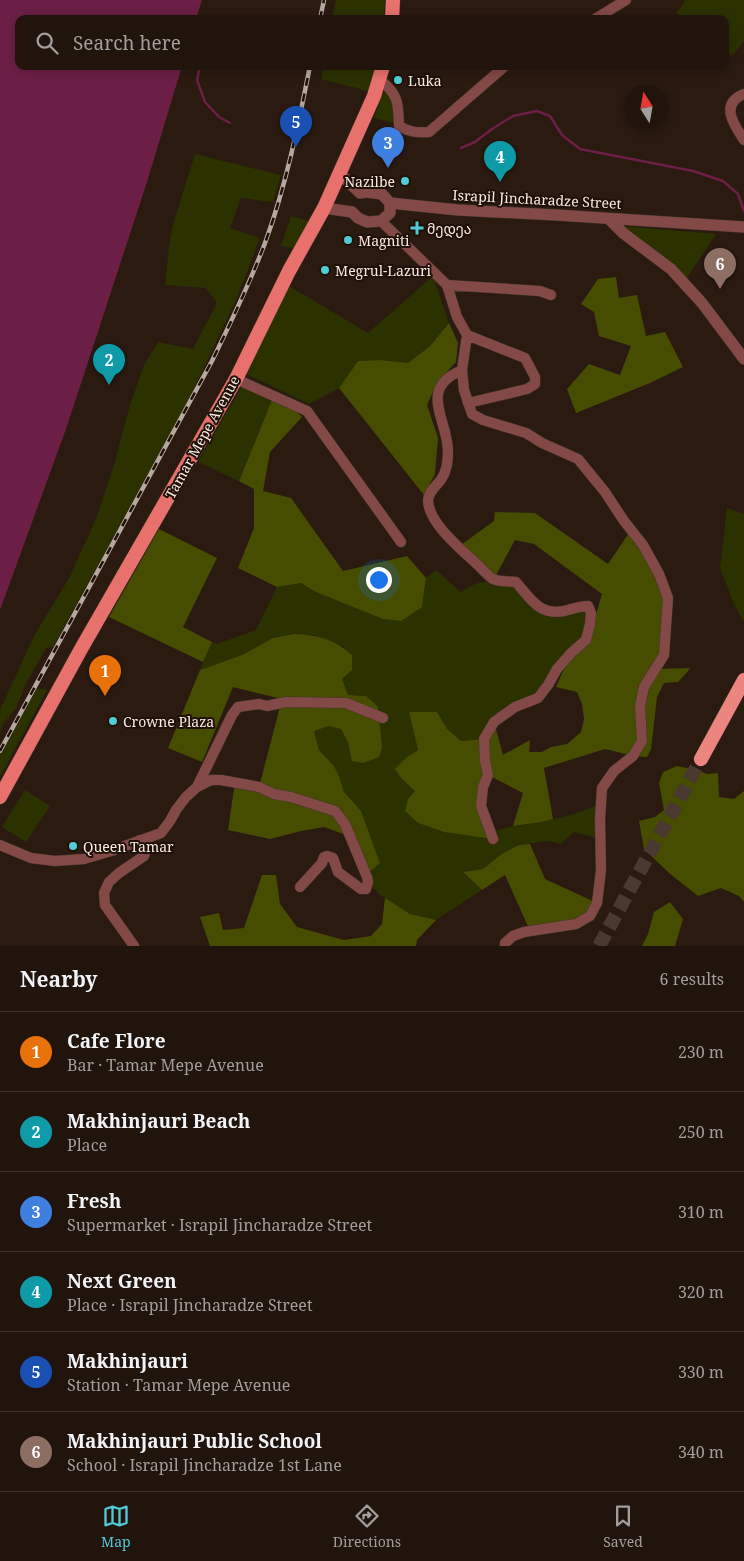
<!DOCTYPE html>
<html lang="en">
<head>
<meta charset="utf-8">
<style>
	:root { --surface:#20140c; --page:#2d211a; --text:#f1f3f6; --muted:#a29e9d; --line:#3d332d; --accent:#52cbd9 }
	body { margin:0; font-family:"Noto Serif","Noto Sans Georgian",serif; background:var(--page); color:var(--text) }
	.compass { position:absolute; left:624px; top:85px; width:45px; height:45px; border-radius:50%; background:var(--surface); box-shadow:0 2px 12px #0003; rotate:349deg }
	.you { position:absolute; left:378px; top:579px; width:18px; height:18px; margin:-12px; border:4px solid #fff; border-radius:50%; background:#1a73e8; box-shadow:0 0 0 8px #1a73e833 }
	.badge { display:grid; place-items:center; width:32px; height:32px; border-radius:50%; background:var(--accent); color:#fff; font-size:16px; font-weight:700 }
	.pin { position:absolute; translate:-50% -41px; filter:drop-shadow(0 1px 2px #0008) }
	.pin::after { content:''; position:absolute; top:26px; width:18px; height:15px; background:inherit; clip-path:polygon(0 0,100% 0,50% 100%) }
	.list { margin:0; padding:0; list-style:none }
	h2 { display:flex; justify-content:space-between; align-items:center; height:65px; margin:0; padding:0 20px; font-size:21px }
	h2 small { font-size:16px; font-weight:400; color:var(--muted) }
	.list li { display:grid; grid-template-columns:32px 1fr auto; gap:15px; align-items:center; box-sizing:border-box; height:80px; padding:0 20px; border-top:1px solid var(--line) }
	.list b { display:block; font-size:19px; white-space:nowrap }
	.list p { margin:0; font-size:16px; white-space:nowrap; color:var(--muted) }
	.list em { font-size:16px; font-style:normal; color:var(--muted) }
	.icon { flex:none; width:28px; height:28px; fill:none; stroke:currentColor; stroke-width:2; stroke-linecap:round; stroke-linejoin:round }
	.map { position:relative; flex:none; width:744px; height:946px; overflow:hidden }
	.search { position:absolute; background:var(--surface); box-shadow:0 2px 12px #0003; left:15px; right:15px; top:15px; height:55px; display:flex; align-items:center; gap:12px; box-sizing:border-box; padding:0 18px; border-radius:10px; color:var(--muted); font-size:19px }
	.sheet { height:545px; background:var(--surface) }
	nav { display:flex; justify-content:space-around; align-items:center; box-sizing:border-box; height:70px; border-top:1px solid var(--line); background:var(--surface); font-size:14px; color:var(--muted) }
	nav a { display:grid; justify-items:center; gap:2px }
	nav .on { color:var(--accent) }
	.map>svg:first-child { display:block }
</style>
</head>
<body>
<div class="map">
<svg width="744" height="946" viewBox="0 0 744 946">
	<rect width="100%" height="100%" fill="#2a1a10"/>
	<path fill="#2c3100" d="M336,0H385L384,19H332Z
		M684,0H744V41L732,56L725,50V19H684L676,13L685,2Z
		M324,66H375L368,91L321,79Z
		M383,92L393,96L394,123L374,118Z
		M195,154L281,175L273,202L241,198L230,228L260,238L237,298L191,395L53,647L46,648L26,684L16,708L3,724L0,732V710L34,636L69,578L96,519L113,468L130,405L144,365L158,342L193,349L217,303L206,288L165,285L169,246L174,221Z
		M291,216L309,221L294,248L281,246Z
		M623,226L716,234L687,278Z
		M433,276L449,323L430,346L408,363L380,360L358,361L339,388L309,404L246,374L289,286L368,333Z
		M242,386L272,400L239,481L198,462Z
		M727,508L744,514V619L743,621L734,604L720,568Z
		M436,570L461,592C477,579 497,580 516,582L538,607L588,606L586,640L538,698L515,707L484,739L461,741L447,729L437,712H409L418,750L407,757L402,779L416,791L405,811L418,823L444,832H491L513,826L542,822L574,814L601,804V839L574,832L561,844L548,841L519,845L503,853L483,869L463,872L482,890L436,920C428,918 417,917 409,913C396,907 370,891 367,877L372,874L371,871L380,863L361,811L344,792L339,776L334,766L319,750L314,731L329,726L341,729L348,742L353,761L366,696L348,695L342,679L351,654L341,645L314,635L273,638L242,655L200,670L212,642L217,644L256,630L277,587L301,583L317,592L383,619L401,621L424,597L426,578Z
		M37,688L47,690L0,777V756Z
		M25,790L50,806L26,842L2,827Z"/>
	<path fill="#474d00" d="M616,277L619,298L637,295L646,336L665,332L683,367L650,383L576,413L567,389L589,364L620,375L631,346L599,336L594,312L581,304L598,279Z
		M449,323L458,343L456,362L437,383L427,405L438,438L435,474L424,495L339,388L358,361L380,360L408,363L430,346Z
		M272,400L297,412L302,417L270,452L263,491L291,498L343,571L407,556L426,578L422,607L401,621L383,619L316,592L301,583L277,587L238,568L254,528V489L239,481Z
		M495,512L535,513L608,564L631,530L664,585V655L656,669L690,668L688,671L678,682L664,683L657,697L651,749L647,757L633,756L605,749L544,768L553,819L542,822L513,826L523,793L488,775L481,806L493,839L444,832L418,823L405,811L408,799L415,791L402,779L395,769L407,757L418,750L409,712H437L447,729L461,741L484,739L494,722L503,755L530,740L529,752H542L551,747L567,744L581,732L584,719L582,704L577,692L556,687L571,653L596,615L602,594L534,544L515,540L494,579L458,547L494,521Z
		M159,529L217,558L183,627L212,642L203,662L109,617Z
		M295,634C317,635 335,639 352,655V670L342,679L348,695L366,696L378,707L382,748L379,757L363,763L352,761L348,742L341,729L329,726L314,731L319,750L334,766L339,776L344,792L361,811L380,863L371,871L359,860L346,835L324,827L301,831L270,839L228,830L235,782L259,787L282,699L233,687L202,762L168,748L200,670L242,655L273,638Z
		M677,766L697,770L707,774L718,773L719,797L734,799L744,791V902L739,896L721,888L698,896L669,873L644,849L639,821L655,817L664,810L659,783L663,772Z
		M530,844L545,879L597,903L590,916L530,931L505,875L482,890L463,872L483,869L503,853L519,845Z
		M262,875H276L280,904L297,927L344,940L371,936L382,924L385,898L410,914L436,920L417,940L416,946H210L200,917L219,913L223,930L244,928Z
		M670,902L683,919L675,946H642L648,934L654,912Z"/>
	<path fill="#6c1f46" d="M0,0H202L196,19H19V66H182L147,182L66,429L0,610Z"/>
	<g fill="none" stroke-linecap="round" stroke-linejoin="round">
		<path stroke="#6c1f46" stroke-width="2.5" d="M200,66L197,80L205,102L219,117L230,123
			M461,148L475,142L492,129L513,116L537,111L550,116L562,135L580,149L693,171L723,181L738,194L744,211"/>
		<path stroke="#493930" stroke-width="14" stroke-dasharray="14 7" stroke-linecap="butt" d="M599,946L701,759"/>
		<g stroke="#47372e" stroke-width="11">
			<path id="minor" d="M595,19L626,0
				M379,79C399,95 398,102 399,126C409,132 417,133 429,132L505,66
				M744,94C719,104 734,125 744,140
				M381,221L447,285L457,317L467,335L462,370L464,390L472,414L483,420L526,433L542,443L578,459L605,492L624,521L643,545L659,574L668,598L664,655L644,687L640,706L642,741L633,756L614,771L602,788L600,819L601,870L597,903L590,916L576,924L524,932L513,936L505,943V946
				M447,285L540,291L551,295
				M467,335L525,358L535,377V384L527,389L468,403
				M462,370C417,389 448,419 448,452C448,461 447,470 442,478C438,485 428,491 428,501C429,524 463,551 479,566C483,570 488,576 493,579C499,582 509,581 516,582C530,598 539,616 564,611C573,609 579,606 588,606L591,613L590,624L586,640L571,653L557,669L548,685L538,698L515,707L494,722L484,739L485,761L488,775L483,787L481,806L493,839
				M236,379L307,411L401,542
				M197,787L232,715L238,707L259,704L267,706L286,702L346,703L383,718
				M0,845L31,858L55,861L84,859L111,851L161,833L170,821L176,810L186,797L197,787L211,780H221L259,787L274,794L291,797L335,811L345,824L367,877L368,882L366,889H361L338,872L333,858L327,856L324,857L322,863L300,887
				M134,946L105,905L104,893L109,882L119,873L144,856L146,851L140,840"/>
		</g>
		<g stroke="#47372e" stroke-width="12">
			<path id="tertiary" d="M340,174L360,193
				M360,193L366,192L382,194L390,203L458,210L556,215L744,227
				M324,208L352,212L358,218L367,222L381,221L390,213V203
				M609,219L623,233L671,269L702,303L744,359"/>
		</g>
		<g stroke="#47372e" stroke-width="15">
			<path id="primary" d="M392,19L393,0
				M0,797L81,649L236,379L289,271L324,208L374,96L383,66"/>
		</g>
		<g stroke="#47372e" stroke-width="15">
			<path id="trunk" d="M701,759L744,680"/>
		</g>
		<use href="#minor" stroke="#834947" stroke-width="10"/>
		<use href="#tertiary" stroke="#834947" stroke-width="11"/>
		<use href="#primary" stroke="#e8716d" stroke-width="14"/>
		<use href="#trunk" stroke="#ec8480" stroke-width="14"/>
		<g stroke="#b5a8a0" stroke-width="4.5">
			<path id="rail" d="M320,19L324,0
				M0,751L212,361C231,322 250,283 265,243C286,186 298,126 310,66"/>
		</g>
		<use href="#rail" stroke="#201107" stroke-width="2.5" stroke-dasharray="8" stroke-linecap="butt"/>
	</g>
	<g fill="#52cbd9" stroke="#201107" stroke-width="2">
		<circle cx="398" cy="80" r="5"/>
		<circle cx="405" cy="181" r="5"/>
		<path d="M414.5 220.5h5v5h5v5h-5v5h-5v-5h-5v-5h5z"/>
		<circle cx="348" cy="240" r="5"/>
		<circle cx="325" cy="270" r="5"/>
		<circle cx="113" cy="721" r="5"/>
		<circle cx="73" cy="846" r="5"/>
	</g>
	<g text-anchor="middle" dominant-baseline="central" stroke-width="4" stroke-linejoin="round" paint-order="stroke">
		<g font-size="14" fill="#f6eae3" stroke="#201107" text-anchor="start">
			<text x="408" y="80">Luka</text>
			<text x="395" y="181" text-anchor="end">Nazilbe</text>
			<text x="427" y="228">მედეა</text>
			<text x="358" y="240">Magniti</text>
			<text x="335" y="270">Megrul-Lazuri</text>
			<text x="123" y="721">Crowne Plaza</text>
			<text x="83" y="846">Queen Tamar</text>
		</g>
		<g font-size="14" fill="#f6eae3" stroke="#201107">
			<text transform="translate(537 199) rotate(3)">Israpil Jincharadze Street</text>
			<text transform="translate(202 437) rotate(-61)">Tamar Mepe Avenue</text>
		</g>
	</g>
</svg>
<svg class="compass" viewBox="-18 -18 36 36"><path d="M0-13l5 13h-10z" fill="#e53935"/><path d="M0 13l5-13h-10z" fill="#a29e9d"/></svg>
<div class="you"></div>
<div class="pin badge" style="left:105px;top:696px;background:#e8710a">1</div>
<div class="pin badge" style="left:109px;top:385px;background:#0f9aa8">2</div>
<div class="pin badge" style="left:388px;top:168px;background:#3f7fe0">3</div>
<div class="pin badge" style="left:500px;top:182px;background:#0f9aa8">4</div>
<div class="pin badge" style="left:296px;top:147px;background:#1a4fb4">5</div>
<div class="pin badge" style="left:720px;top:289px;background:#8d6e63">6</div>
<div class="search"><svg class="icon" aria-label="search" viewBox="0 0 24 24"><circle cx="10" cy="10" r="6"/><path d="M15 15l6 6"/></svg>Search here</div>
</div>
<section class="sheet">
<h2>Nearby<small>6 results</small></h2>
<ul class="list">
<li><span class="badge" style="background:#e8710a">1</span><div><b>Cafe Flore</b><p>Bar · Tamar Mepe Avenue</p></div><em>230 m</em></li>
<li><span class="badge" style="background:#0f9aa8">2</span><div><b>Makhinjauri Beach</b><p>Place</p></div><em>250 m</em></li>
<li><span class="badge" style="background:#3f7fe0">3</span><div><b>Fresh</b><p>Supermarket · Israpil Jincharadze Street</p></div><em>310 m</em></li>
<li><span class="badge" style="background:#0f9aa8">4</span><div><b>Next Green</b><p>Place · Israpil Jincharadze Street</p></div><em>320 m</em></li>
<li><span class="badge" style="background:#1a4fb4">5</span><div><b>Makhinjauri</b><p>Station · Tamar Mepe Avenue</p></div><em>330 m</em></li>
<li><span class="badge" style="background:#8d6e63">6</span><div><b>Makhinjauri Public School</b><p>School · Israpil Jincharadze 1st Lane</p></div><em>340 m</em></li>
</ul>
</section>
<nav>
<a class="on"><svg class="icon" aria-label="map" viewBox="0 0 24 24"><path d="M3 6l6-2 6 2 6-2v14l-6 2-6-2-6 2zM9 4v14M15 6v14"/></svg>Map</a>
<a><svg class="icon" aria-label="directions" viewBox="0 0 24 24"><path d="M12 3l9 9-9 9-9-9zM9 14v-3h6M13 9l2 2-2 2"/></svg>Directions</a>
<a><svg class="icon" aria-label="saved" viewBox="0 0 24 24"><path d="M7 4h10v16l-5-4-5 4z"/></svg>Saved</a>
</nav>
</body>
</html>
